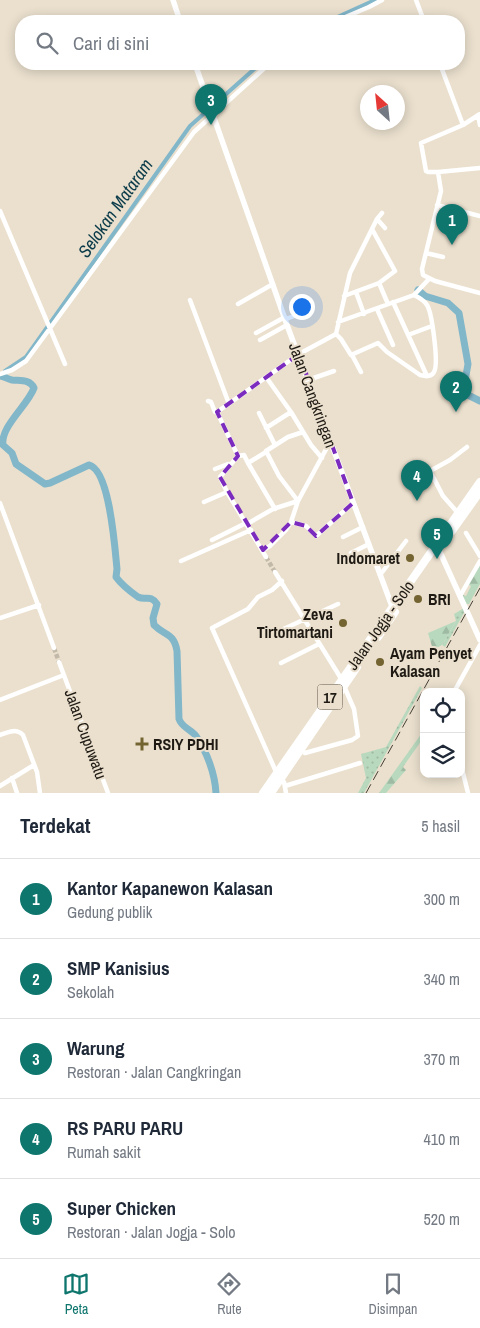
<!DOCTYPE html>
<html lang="id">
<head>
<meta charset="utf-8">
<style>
	:root { --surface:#fff; --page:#f2f2f3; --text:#1f2937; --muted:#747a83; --line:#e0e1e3; --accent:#0f766e }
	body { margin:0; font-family:"Archivo Narrow",sans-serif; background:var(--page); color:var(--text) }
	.controls { position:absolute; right:15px; bottom:15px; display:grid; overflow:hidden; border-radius:10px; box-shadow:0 2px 12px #0003 }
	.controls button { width:45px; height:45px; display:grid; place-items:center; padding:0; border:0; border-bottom:1px solid var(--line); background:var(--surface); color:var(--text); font:25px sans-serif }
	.compass { position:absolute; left:360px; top:85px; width:45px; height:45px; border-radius:50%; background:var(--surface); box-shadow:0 2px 12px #0003; rotate:333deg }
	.you { position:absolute; left:301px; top:306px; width:18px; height:18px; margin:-12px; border:4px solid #fff; border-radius:50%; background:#1a73e8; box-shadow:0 0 0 8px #1a73e833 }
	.badge { display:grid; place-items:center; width:32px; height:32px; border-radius:50%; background:var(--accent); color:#fff; font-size:16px; font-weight:700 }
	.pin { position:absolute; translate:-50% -41px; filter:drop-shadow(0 1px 2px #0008) }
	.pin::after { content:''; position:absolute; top:26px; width:18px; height:15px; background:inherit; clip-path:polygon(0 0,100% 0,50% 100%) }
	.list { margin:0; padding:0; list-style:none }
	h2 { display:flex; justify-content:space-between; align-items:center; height:65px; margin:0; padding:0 20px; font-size:21px }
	h2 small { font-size:16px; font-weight:400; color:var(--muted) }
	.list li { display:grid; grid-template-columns:32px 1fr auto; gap:15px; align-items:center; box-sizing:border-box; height:80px; padding:0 20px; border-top:1px solid var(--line) }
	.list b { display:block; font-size:19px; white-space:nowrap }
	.list p { margin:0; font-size:16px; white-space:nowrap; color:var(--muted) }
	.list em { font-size:16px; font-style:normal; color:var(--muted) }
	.icon { flex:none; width:28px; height:28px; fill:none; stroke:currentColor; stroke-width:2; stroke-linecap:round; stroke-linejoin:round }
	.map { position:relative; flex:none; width:480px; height:793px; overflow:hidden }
	.search { position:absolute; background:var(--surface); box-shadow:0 2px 12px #0003; left:15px; right:15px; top:15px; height:55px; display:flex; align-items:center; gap:12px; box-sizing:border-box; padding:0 18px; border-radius:20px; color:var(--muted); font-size:19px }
	.sheet { height:465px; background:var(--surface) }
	nav { display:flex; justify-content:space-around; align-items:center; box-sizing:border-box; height:70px; border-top:1px solid var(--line); background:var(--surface); font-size:14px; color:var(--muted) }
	nav a { display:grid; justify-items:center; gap:2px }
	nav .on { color:var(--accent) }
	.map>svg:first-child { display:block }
</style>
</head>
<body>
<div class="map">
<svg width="480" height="793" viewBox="0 0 480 793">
	<defs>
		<pattern id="grass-dots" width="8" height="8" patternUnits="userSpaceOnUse" patternTransform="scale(1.25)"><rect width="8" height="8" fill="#b9d9be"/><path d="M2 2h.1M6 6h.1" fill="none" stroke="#9fbaa2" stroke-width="1.8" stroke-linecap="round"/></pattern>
		<pattern id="forest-firs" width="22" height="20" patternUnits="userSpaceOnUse" patternTransform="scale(1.25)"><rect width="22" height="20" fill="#b9d9be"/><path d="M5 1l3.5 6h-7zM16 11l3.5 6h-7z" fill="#9fbaa2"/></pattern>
	</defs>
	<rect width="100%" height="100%" fill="#ebe0ce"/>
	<path fill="url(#grass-dots)" d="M464,608L465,611L445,647L442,645L456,621L454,614Z
		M420,686L422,688L364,793H358L366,778L361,754L386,747Z"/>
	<path fill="url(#forest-firs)" d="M480,563V584L469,604H466L463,597V595L466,596L471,586L467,584Z
		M456,621L442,645L433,650L428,633Z
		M424,730V737L403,767L406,770L386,793H379Z"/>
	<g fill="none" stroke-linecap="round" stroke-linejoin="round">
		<path stroke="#82b6c9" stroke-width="4" d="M320,21L333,19L375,0
			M5,371L26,357L190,126L260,64"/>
		<path stroke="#82b6c9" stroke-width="7" d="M418,290L425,296L448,303L459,313L468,364L464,387L466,394L480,401
			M0,376C4,376 7,379 12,380C20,381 30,379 34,388C28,405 0,427 3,445L12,453L16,464L45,484L50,483L89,465C110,470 115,550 117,569L116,577C121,584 131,592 138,597C146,601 150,594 157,604L153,618L154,625C165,636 174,633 177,651L179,719C182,728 191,729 196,736C207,752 215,774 216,793"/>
		<path stroke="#c2b9a9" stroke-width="4.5" stroke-dasharray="4.5 2" stroke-linecap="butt" d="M266,557L275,572
			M54,648L59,662"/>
		<path stroke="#fff" stroke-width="4.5" d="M416,0L424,21
			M336,21L369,7L382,0
			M440,64L463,125
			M480,114L463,125L421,143L426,171L428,172H438L441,191L422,269L423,275L435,281L480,293
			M478,115L480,125
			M438,172L480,168
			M437,205L480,216
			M0,211L65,364
			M377,219L385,228
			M426,253L443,257
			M379,283L388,304
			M356,292L364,314
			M344,296L379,283L395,271L372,229
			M190,300L229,404
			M393,302L427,376
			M238,304L273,284
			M377,309L393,345
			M286,319L308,311
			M338,322L414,295L429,279
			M256,333L285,317
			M336,334L341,339L351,355L378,343L387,352L420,375C424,376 431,378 434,372C439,364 432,313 427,305C424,300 418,297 414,295
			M336,334L350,273L377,219L382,213
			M408,335L432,326
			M260,340L287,325
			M352,355L361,372
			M0,374L12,370L26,361L194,132L269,64
			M266,377L291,412L311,445L322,458
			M308,380L334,371
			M208,401L211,402L215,412H217L238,456
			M217,412L299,354L336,334
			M259,413L275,445
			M266,428L291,412
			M238,456L220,477L227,492L266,557
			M238,456L244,455L248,463L266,452
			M248,463L275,509
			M215,469L228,464L230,465
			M298,501L279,476L266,451L288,437L303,432
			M204,502L227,492
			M0,503L54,648
			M458,513L443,496L430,471L450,460L467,447
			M291,522L306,526L316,536L353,503
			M247,524L273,509L298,501
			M466,533L480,556
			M343,537L363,527
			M212,540L246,523
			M263,550L270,546L286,530L291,522L298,501L330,442
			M351,553L369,544
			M181,561L251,530
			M275,572L342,680
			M380,575L406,541
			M460,596L480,561
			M0,618L39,605
			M277,632L338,604
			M59,662L108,793
			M281,663L319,644
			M454,692L480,645
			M0,700L64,675
			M0,735C8,732 16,728 23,735L37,772L40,793
			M300,750L305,753L352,740L358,736L354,709L344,686
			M461,765L468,793
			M277,774L212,628L248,609L258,597L272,590L282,581
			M12,778L17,793
			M280,779L284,782L286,793
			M0,786L34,765
			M285,786L360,763"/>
		<path stroke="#fff" stroke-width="5.5" d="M173,0L180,21
			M195,64L287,325L393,609
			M434,547L439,550L480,640"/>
		<path stroke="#fff" stroke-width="8" d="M452,531L479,493
			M378,637L395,612
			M263,793L480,482
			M271,793L357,667"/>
		<path stroke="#443f36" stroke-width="1" stroke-dasharray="10 5" stroke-linecap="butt" d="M366,793L480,588"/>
	</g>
	<path fill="none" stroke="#7b2cbf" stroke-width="4" stroke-dasharray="10 6" stroke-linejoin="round" d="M299,354L353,503L316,536L306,526L291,522L263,550L220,477L238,456L217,412Z"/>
	<g fill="#736431" stroke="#ebe0ce" stroke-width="2">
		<circle cx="410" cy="558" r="5"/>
		<circle cx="418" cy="599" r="5"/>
		<circle cx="343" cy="623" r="5"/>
		<circle cx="380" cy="662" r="5"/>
		<path d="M139.5 736.5h5v5h5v5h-5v5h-5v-5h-5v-5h5z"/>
	</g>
	<g text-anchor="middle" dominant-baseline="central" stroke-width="4" stroke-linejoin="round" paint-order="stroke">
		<rect fill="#ebe0ce" stroke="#5c564c" stroke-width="1" x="317.5" y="684.5" width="25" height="25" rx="4"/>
		<g font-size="15" font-weight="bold" fill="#1f1b14">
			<text x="330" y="697">17</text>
		</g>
		<g font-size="16" fill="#1f1b14" stroke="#ebe0ce">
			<text transform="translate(313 395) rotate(70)">Jalan Cangkringan</text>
			<text transform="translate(380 625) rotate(-55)">Jalan Jogja - Solo</text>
			<text transform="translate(86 734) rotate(70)">Jalan Cupuwatu</text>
		</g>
		<g font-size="16" font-weight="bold" fill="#1f1b14" stroke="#ebe0ce" text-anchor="start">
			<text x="400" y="558" text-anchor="end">Indomaret</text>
			<text x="428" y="599">BRI</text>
			<text x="333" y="614" text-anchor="end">Zeva<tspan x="333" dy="18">Tirtomartani</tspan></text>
			<text x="390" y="653">Ayam Penyet<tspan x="390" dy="18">Kalasan</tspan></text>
			<text x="153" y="744">RSIY PDHI</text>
		</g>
		<g font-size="18" font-style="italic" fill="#0c3c4a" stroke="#ebe0ce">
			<text transform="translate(115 208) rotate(-55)">Selokan Mataram</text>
		</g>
	</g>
</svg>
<div class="controls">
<button><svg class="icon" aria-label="locate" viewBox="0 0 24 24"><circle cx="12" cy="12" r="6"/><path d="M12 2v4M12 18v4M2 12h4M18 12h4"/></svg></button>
<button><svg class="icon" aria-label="layers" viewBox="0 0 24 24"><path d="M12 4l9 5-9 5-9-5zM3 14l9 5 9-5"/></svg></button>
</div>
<svg class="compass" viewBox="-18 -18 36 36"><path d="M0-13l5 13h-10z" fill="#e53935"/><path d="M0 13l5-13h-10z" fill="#747a83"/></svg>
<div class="you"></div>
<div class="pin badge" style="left:452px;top:245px">1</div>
<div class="pin badge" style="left:456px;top:412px">2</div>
<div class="pin badge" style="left:211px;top:125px">3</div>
<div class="pin badge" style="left:417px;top:501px">4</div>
<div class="pin badge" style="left:437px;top:559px">5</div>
<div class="search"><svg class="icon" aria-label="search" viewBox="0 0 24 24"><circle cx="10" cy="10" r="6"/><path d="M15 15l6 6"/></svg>Cari di sini</div>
</div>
<section class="sheet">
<h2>Terdekat<small>5 hasil</small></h2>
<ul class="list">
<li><span class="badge">1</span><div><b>Kantor Kapanewon Kalasan</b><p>Gedung publik</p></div><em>300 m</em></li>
<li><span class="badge">2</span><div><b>SMP Kanisius</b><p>Sekolah</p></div><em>340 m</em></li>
<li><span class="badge">3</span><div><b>Warung</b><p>Restoran · Jalan Cangkringan</p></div><em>370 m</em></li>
<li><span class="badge">4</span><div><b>RS PARU PARU</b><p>Rumah sakit</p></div><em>410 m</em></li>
<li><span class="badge">5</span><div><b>Super Chicken</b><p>Restoran · Jalan Jogja - Solo</p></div><em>520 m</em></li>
</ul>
</section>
<nav>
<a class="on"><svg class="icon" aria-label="map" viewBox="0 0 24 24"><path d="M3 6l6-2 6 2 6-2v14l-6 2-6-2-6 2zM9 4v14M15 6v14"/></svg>Peta</a>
<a><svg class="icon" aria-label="directions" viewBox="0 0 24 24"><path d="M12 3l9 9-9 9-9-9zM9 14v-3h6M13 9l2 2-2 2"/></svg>Rute</a>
<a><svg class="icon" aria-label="saved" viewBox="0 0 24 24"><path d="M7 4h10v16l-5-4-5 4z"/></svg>Disimpan</a>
</nav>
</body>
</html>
